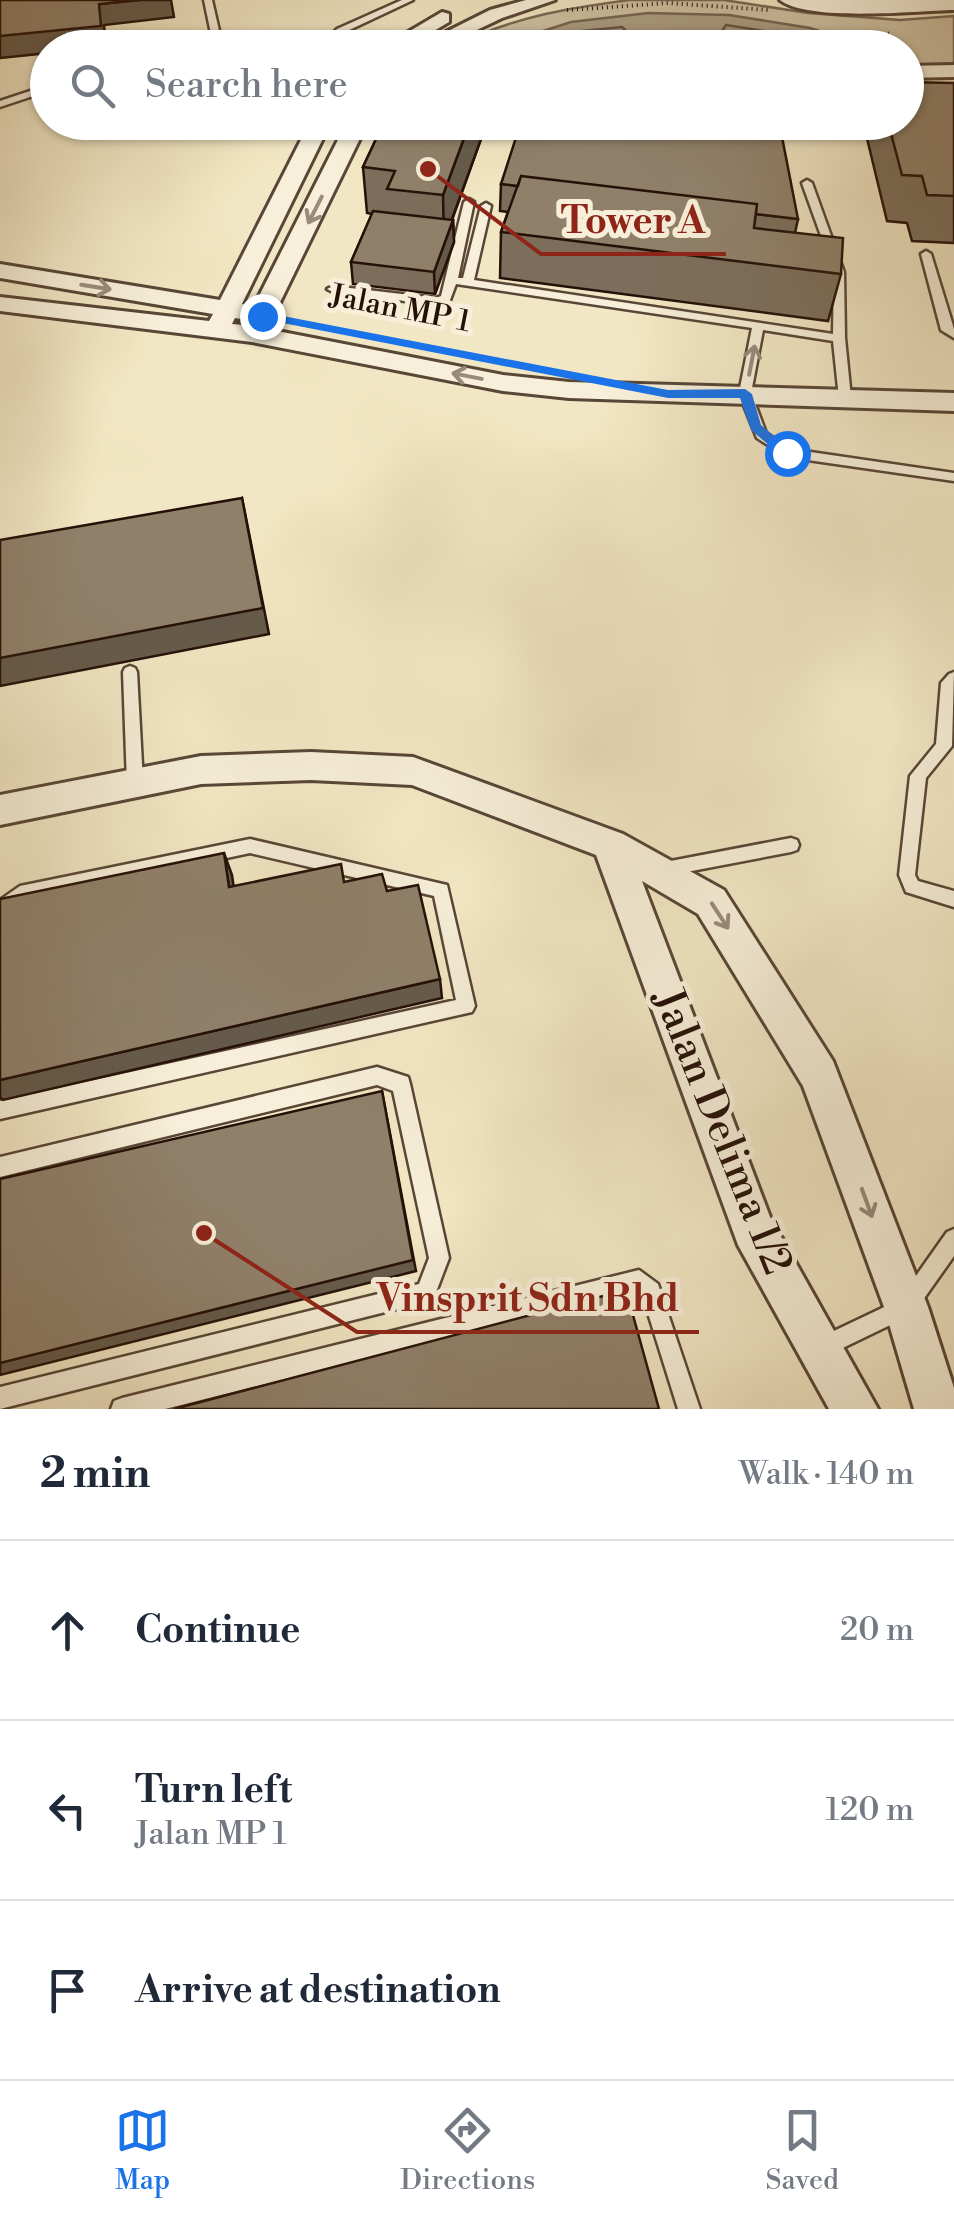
<!DOCTYPE html>
<html lang="en">
<head>
<meta charset="utf-8">
<style>
	:root { --surface:#fff; --page:#f6f6f7; --text:#1f2937; --muted:#747a83; --line:#e0e1e3; --accent:#1a73e8 }
	body { margin:0; font-family:"Libre Bodoni",serif; background:var(--page); color:var(--text) }
	.stop { position:absolute; width:30px; height:30px; margin:-22px; border:8px solid #1a73e8; border-radius:50%; background:#fff }
	.stop.end { background:#1a73e8; border-color:#fff; box-shadow:0 2px 10px #0008 }
	.list { margin:0; padding:0; list-style:none }
	h2 { display:flex; justify-content:space-between; align-items:center; height:130px; margin:0; padding:0 40px; font-size:42px }
	h2 small { font-size:32px; font-weight:400; color:var(--muted) }
	.list li { display:grid; grid-template-columns:65px 1fr auto; gap:30px; align-items:center; box-sizing:border-box; height:180px; padding:0 40px; border-top:2px solid var(--line) }
	.list b { display:block; font-size:38px; white-space:nowrap }
	.list p { margin:0; font-size:32px; white-space:nowrap; color:var(--muted) }
	.list em { font-size:32px; font-style:normal; color:var(--muted) }
	.icon { flex:none; width:55px; height:55px; fill:none; stroke:currentColor; stroke-width:2; stroke-linecap:round; stroke-linejoin:round }
	.map { position:relative; flex:none; width:954px; height:1409px; overflow:hidden }
	.search { position:absolute; background:var(--surface); box-shadow:0 2px 8px #0004; left:30px; right:30px; top:30px; height:110px; display:flex; align-items:center; gap:25px; box-sizing:border-box; padding:0 35px; border-radius:55px; color:var(--muted); font-size:38px }
	.sheet { height:670px; background:var(--surface) }
	nav { display:flex; justify-content:space-around; align-items:center; box-sizing:border-box; height:140px; border-top:2px solid var(--line); background:var(--surface); font-size:28px; color:var(--muted) }
	nav a { display:grid; justify-items:center; gap:5px }
	nav .on { color:var(--accent) }
	.map>svg:first-child { display:block }
</style>
</head>
<body>
<div class="map">
<svg width="954" height="1409" viewBox="0 0 954 1409">
	<rect width="100%" height="100%" fill="#f2e7c4"/>
	<filter id="stains"><feTurbulence type="fractalNoise" baseFrequency=".002" numOctaves="4"/><feColorMatrix values="0 0 0 0 .2 0 0 0 0 .09 0 0 0 0 .02 0 0 0 .5 -.17"/></filter>
	<radialGradient id="worn" r=".72"><stop offset=".6" stop-color="#630" stop-opacity="0"/><stop offset="1" stop-color="#630" stop-opacity=".3"/></radialGradient>
	<path fill="#cfc2a4" stroke="#7a6956" stroke-width="2.5" d="M630,0H724L808,13L900,20L954,16V66L907,67L906,48H451C508,18 567,8 630,0Z"/>
	<path fill="#ac9e84" stroke="#766552" stroke-width="2.5" d="M648,13L729,15L810,28L870,47L752,48L682,40L603,48L493,47L571,22Z"/>
	<g fill="none" stroke-linecap="round" stroke-linejoin="round">
		<path stroke="#685746" stroke-width="2.5" d="M520,48L573,32L622,27L627,32L621,48
			M730,48L722,31L726,25L807,38L832,48"/>
		<g stroke="#584637" stroke-width="5">
			<path id="lane" d="M204,0H212L223,48H214Z
				M402,0H413L343,33L328,48H318L337,29Z
				M48,85V91L0,107V101Z
				M248,122C271,122 301,119 323,128L318,131Z
				M807,180L812,183L844,272L845,338L851,398L845,402L839,398L833,341L763,330L751,393L766,433L790,449L954,473V481L787,457L757,438L739,393L752,328L456,284L450,300L437,305L333,292L327,289L333,286L436,298L441,296L464,202L469,199L474,202L458,278H463L481,206L486,203L491,206L474,280L833,334L834,272L802,183Z
				M926,251L931,254L954,329V338L941,330L921,254Z
				M130,666L135,668L137,672L143,783L141,788L135,790L129,788L127,783L123,672L125,668Z
				M954,672L952,746L926,778L915,875L918,881L954,891V907L906,892L899,875L910,776L936,744L941,683L949,674Z
				M791,838L797,840L799,845L797,850L791,852L660,877L654,875L652,870L654,865L660,863Z
				M250,839L447,885L475,1006L472,1012L0,1119V1101L456,1000L434,896L250,853L24,901L0,919V900L20,886Z
				M377,1067L408,1077L410,1084L449,1258L433,1300L0,1409V1387L419,1284L429,1258L393,1091L377,1085L0,1177V1157Z
				M954,1229V1256L913,1314L824,1357L817,1353L813,1346L817,1339L899,1300L947,1232Z
				M639,1270L658,1284L700,1409H678L643,1297L636,1291L165,1409H111L114,1401L122,1398Z"/>
		</g>
		<g stroke="#584637" stroke-width="6">
			<path id="street" d="M526,0H555L502,18L439,48H414L490,10Z
				M780,0H954V10C916,11 808,22 780,0Z
				M442,12L449,14V22L405,48H381Z
				M954,65V77L906,78V66Z
				M310,122H331L242,304L254,306L347,122H368L267,329L503,375L569,382L954,393V411L569,398L503,391L252,342L0,311V297L209,321L213,314L0,278V264L220,300ZM235,318L247,320L244,325L232,324Z
				M311,752L413,757L623,834L724,890L833,1061L928,1307L954,1388V1409H914L884,1307L803,1086L698,914L642,881L770,1217L878,1409H829L738,1245L596,855L412,785L311,780L201,784L0,825V795L201,756Z"/>
		</g>
		<path stroke="#251008" stroke-width="4" stroke-dasharray="1 4" stroke-linecap="butt" d="M567,10L668,3L769,10
			M864,42L897,48
			M835,48L891,33"/>
		<use href="#lane" fill="#f7efd9" fill-rule="evenodd"/>
		<use href="#street" fill="#f7efd9" fill-rule="evenodd"/>
	</g>
	<path fill="#7c6e5b" stroke="#251008" stroke-width="2.5" d="M954,83V243L912,241L907,223L887,221L864,126L865,122H906Z
		M384,122H488L484,133H481V139L452,220H453L454,242L435,294L353,284L351,262L372,214L367,213L363,167Z
		M501,184L798,219L795,233L841,274L828,321L500,278L501,232L508,212L500,211Z"/>
	<path fill="#655a4a" stroke="#251008" stroke-width="2.5" d="M140,0H171L174,17L104,25L106,46L48,48V53L0,58V36L99,4Z
		M470,122H481V139L444,241L443,195Z
		M453,220L454,242L435,294L434,272Z
		M242,498L269,634L0,686V658Z
		M224,853L232,875L237,909L229,887Z
		M440,979L442,998L3,1100L0,1097V1080Z
		M382,1091L416,1271L0,1375V1363Z"/>
	<path fill="#90806a" stroke="#251008" stroke-width="2.5" d="M0,0H140L99,4L101,26L0,36Z
		M906,82L954,83V196L927,195L922,176L902,175L888,122H906Z
		M384,122H470L443,195L387,189L395,171L363,167Z
		M521,122H640L782,137L798,219L756,214L757,204L521,176L518,186L501,184Z
		M521,176L757,204L754,228L843,238L841,274L501,232Z
		M373,211L453,220L434,272L351,262Z
		M242,498L263,608L0,658V540Z
		M224,853L229,887L341,864L344,882L382,874L387,891L418,885L440,979L0,1080V899Z
		M382,1091L413,1260L0,1363V1179Z
		M626,1290L659,1409H174Z"/>
	<defs><path id="oneway-shaft" d="M-6 0H5M1.5-3L5.5 0L1.5 3" fill="none" stroke-width="1.6" stroke-linecap="round" stroke-linejoin="round" transform="scale(2.5)"/></defs>
	<g stroke="#988b7b">
		<use href="#oneway-shaft" transform="translate(315 210) rotate(117)"/>
		<use href="#oneway-shaft" transform="translate(96 287) rotate(9)"/>
		<use href="#oneway-shaft" transform="translate(752 360) rotate(-79)"/>
		<use href="#oneway-shaft" transform="translate(467 376) rotate(-169)"/>
		<use href="#oneway-shaft" transform="translate(720 916) rotate(57)"/>
		<use href="#oneway-shaft" transform="translate(867 1203) rotate(70)"/>
	</g>
	<path fill="#1a73e8" d="M262,312L668,390L745,389L752,394L761,425L794,453L782,456L751,430L740,398H668L257,318Z"/>
	<g text-anchor="middle" dominant-baseline="central" stroke-width="10" stroke-linejoin="round" paint-order="stroke">
		<g font-size="30" fill="#251008" stroke="#f7efd9">
			<text transform="translate(400 309) rotate(11)">Jalan MP 1</text>
		</g>
		<g font-size="42" fill="#251008" stroke="#f7efd9">
			<text transform="translate(722 1132) rotate(68)">Jalan Delima 1/2</text>
		</g>
	</g>
	<path fill="none" stroke="#8f2418" stroke-width="4" d="M428 169L541 254H726M204 1233L357 1332H699"/>
	<g fill="#8f2418" stroke="#f7efd9" stroke-width="4">
		<circle cx="428" cy="169" r="10"/>
		<circle cx="204" cy="1233" r="10"/>
	</g>
	<g font-size="38" text-anchor="middle" font-weight="bold" fill="#8f2418" stroke="#f7efd9" stroke-width="10" stroke-linejoin="round" paint-order="stroke">
		<text x="633" y="233">Tower A</text>
		<text x="528" y="1311">Vinsprit Sdn Bhd</text>
	</g>
	<rect width="100%" height="100%" filter="url(#stains)"/>
	<rect width="100%" height="100%" fill="url(#worn)"/>
</svg>
<div class="stop" style="left:787px;top:453px"></div>
<div class="stop end" style="left:262px;top:316px"></div>
<div class="search"><svg class="icon" aria-label="search" viewBox="0 0 24 24"><circle cx="10" cy="10" r="6"/><path d="M15 15l6 6"/></svg>Search here</div>
</div>
<section class="sheet">
<h2>2 min<small>Walk · 140 m</small></h2>
<ul class="list">
<li><svg class="icon" aria-label="ahead" viewBox="0 0 24 24"><path d="M12 20V5M6 11l6-6 6 6"/></svg><div><b>Continue</b></div><em>20 m</em></li>
<li><svg class="icon" aria-label="left" viewBox="0 0 24 24"><path d="M17 20v-9H6M10 6l-5 5 5 5"/></svg><div><b>Turn left</b><p>Jalan MP 1</p></div><em>120 m</em></li>
<li><svg class="icon" aria-label="arrive" viewBox="0 0 24 24"><path d="M6 21V4h12l-3 4 3 4H6"/></svg><div><b>Arrive at destination</b></div></li>
</ul>
</section>
<nav>
<a class="on"><svg class="icon" aria-label="map" viewBox="0 0 24 24"><path d="M3 6l6-2 6 2 6-2v14l-6 2-6-2-6 2zM9 4v14M15 6v14"/></svg>Map</a>
<a><svg class="icon" aria-label="directions" viewBox="0 0 24 24"><path d="M12 3l9 9-9 9-9-9zM9 14v-3h6M13 9l2 2-2 2"/></svg>Directions</a>
<a><svg class="icon" aria-label="saved" viewBox="0 0 24 24"><path d="M7 4h10v16l-5-4-5 4z"/></svg>Saved</a>
</nav>
</body>
</html>
